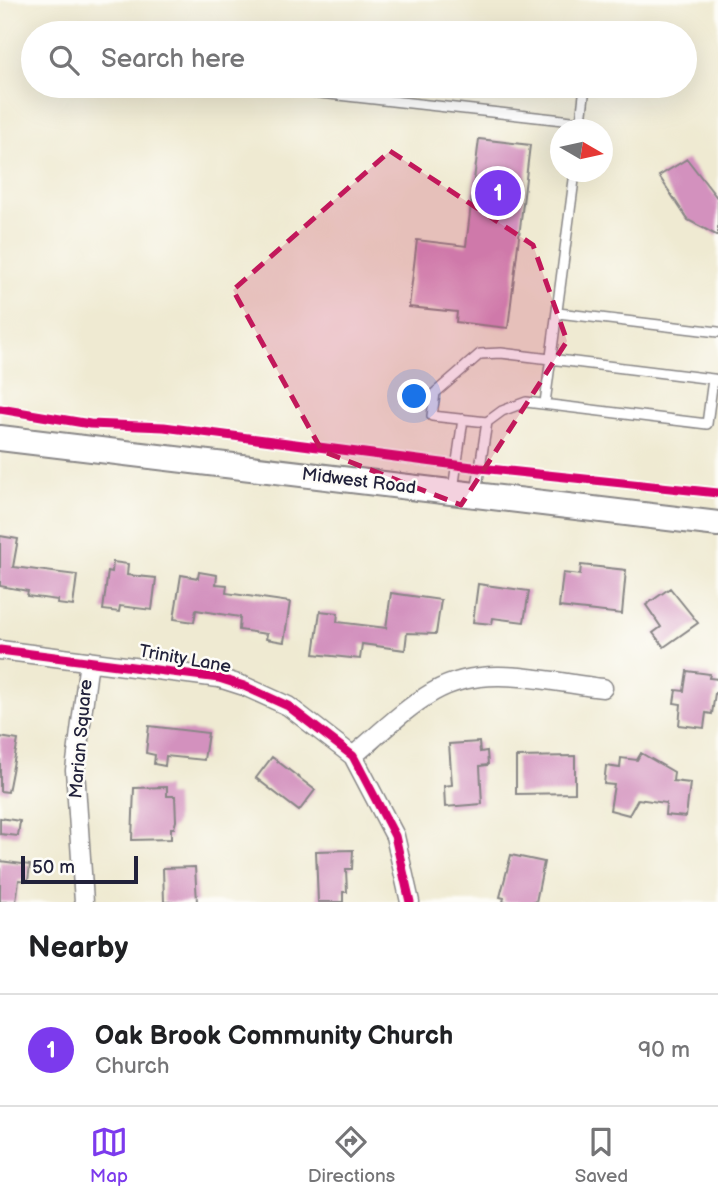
<!DOCTYPE html>
<html lang="en">
<head>
<meta charset="utf-8">
<style>
	:root { --surface:#fff; --page:#f6f6f6; --text:#202124; --muted:#757577; --line:#e0e0e0; --accent:#7c3aed }
	body { margin:0; font-family:"Balsamiq Sans",sans-serif; background:var(--page); color:var(--text) }
	.compass { position:absolute; left:550px; top:119px; width:63px; height:63px; border-radius:50%; background:var(--surface); box-shadow:0 7px 28px #0002; rotate:99deg }
	.scale { position:absolute; left:21px; bottom:18px; width:117px; box-sizing:border-box; padding-left:7px; border:4px solid #22223b; border-top:0; font-size:19px; line-height:24px; white-space:nowrap; color:#22223b; -webkit-text-stroke:5px #fdfcf7; paint-order:stroke }
	.you { position:absolute; left:415px; top:397px; width:24px; height:24px; margin:-18px; border:5px solid #fff; border-radius:50%; background:#1a73e8; box-shadow:0 0 0 10px #1a73e833 }
	.badge { display:grid; place-items:center; width:46px; height:46px; border-radius:50%; background:var(--accent); color:#fff; font-size:23px; font-weight:700 }
	.pin { position:absolute; translate:-50% -50%; border:4px solid #fff; box-shadow:0 2px 7px #0006 }
	.list { margin:0; padding:0; list-style:none }
	h2 { display:flex; justify-content:space-between; align-items:center; height:91px; margin:0; padding:0 28px; font-size:30px }
	h2 small { font-size:23px; font-weight:400; color:var(--muted) }
	.list li { display:grid; grid-template-columns:46px 1fr auto; gap:21px; align-items:center; box-sizing:border-box; height:112px; padding:0 28px; border-top:2px solid var(--line) }
	.list b { display:block; font-size:26px; white-space:nowrap }
	.list p { margin:0; font-size:23px; white-space:nowrap; color:var(--muted) }
	.list em { font-size:23px; font-style:normal; color:var(--muted) }
	.icon { flex:none; width:38px; height:38px; fill:none; stroke:currentColor; stroke-width:2; stroke-linecap:round; stroke-linejoin:round }
	.map { position:relative; flex:none; width:718px; height:902px; overflow:hidden }
	.search { position:absolute; background:var(--surface); box-shadow:0 7px 28px #0002; left:21px; right:21px; top:21px; height:77px; display:flex; align-items:center; gap:18px; box-sizing:border-box; padding:0 24px; border-radius:38px; color:var(--muted); font-size:26px }
	.sheet { height:203px; background:var(--surface) }
	nav { display:flex; justify-content:space-around; align-items:center; box-sizing:border-box; height:98px; border-top:2px solid var(--line); background:var(--surface); font-size:19px; color:var(--muted) }
	nav a { display:grid; justify-items:center; gap:4px }
	nav .on { color:var(--accent) }
	.map>svg:first-child { display:block }
</style>
</head>
<body>
<div class="map">
<svg width="718" height="902" viewBox="0 0 718 902">
	<rect width="100%" height="100%" fill="#fdfcf7"/>
	<filter id="ink" filterUnits="userSpaceOnUse"><feTurbulence type="fractalNoise" baseFrequency=".0143" numOctaves="2"/><feDisplacementMap in="SourceGraphic" scale="14" xChannelSelector="R" yChannelSelector="G"/><feConvolveMatrix kernelMatrix="1 2 1 2 8 2 1 2 1" color-interpolation-filters="sRGB"/></filter>
	<filter id="wash" filterUnits="userSpaceOnUse"><feTurbulence type="fractalNoise" baseFrequency=".00686" numOctaves="4" result="noise"/><feDisplacementMap in="SourceGraphic" scale="28" xChannelSelector="R" yChannelSelector="G"/><feGaussianBlur stdDeviation="1.57" result="paint"/><feColorMatrix in="noise" values="0 0 0 0 0 0 0 0 0 0 0 0 0 0 0 0 0 1.4 0 .05"/><feComposite in="paint" operator="in"/></filter>
	<g filter="url(#wash)">
		<rect width="100%" height="100%" fill="#efead2"/>
		<g id="blocks">
			<path fill="#d391be" d="M479,139L530,145L508,328L456,322L457,312L409,307L417,240L466,246Z
				M687,159L718,199V236L688,220L659,176Z
				M0,536L18,539L13,567L77,575L73,606L57,604L58,600L27,596L28,591L0,586Z
				M113,562L128,564L127,575L156,578L152,610L120,606L119,612L103,610L108,571L112,572Z
				M581,565L626,570L622,614L559,607L563,573L580,575Z
				M199,572L217,575L216,584L227,585L226,593L290,602L284,642L266,639L267,634L239,630L240,617L196,610L194,622L174,619L181,575L198,578Z
				M478,584L529,591L524,622L493,618L492,624L473,622Z
				M670,588L698,623L664,647L653,633L661,627L646,605Z
				M391,593L441,600L436,634L407,633L405,650L362,644L360,659L314,654L320,611L338,613L337,622L386,628Z
				M687,671L710,674L709,678L718,679V694L715,693L712,714L706,713L704,728L679,725L681,704L674,703L676,690L684,691Z
				M149,726L208,733L204,760L166,756L165,766L154,764L155,755L146,753Z
				M0,737L18,740L8,792L0,791Z
				M479,742L480,752L487,751L488,765L480,766L482,804L445,807L444,786L452,785L449,744Z
				M641,753L674,772L673,781L690,783L686,817L665,815L666,803L638,799L629,815L610,810L614,785L604,784L606,766L620,768L621,758L637,760Z
				M575,756V793L516,794V757Z
				M272,757L315,790L299,811L256,778Z
				M167,787V796H175L176,821L174,828H171V839L132,840L134,788Z
				M0,818L20,821L18,836L0,834Z
				M353,850L352,869H346L347,892H343V902H318L316,851Z
				M511,855L544,862L536,902H503L504,898L500,897Z
				M0,861L30,865L28,881L19,880L16,902H0Z
				M195,867L197,902H164L163,868Z"/>
		</g>
	</g>
	<g filter="url(#ink)">
		<use href="#blocks" fill-opacity="0" stroke="#888686" stroke-width="2"/>
		<g fill="none" stroke-linecap="round" stroke-linejoin="round">
			<g stroke="#888686" stroke-width="12">
				<path id="lane" d="M180,33L181,27L233,33
					M257,86L581,122
					M580,130L585,86
					M558,313L718,332
					M713,379L707,424L526,402L502,411L487,422L432,416L435,393L480,354L501,353L713,379L718,380
					M545,403L575,172
					M453,490L463,419
					M476,493L487,422"/>
			</g>
			<g stroke="#888686" stroke-width="21">
				<path id="street" d="M0,650L219,678L244,686L288,706L353,756L395,836L410,902
					M353,756C378,735 404,709 433,692C483,662 548,682 603,688
					M84,902L75,770L89,661"/>
			</g>
			<g stroke="#888686" stroke-width="28">
				<path id="secondary" d="M0,438L718,524"/>
			</g>
			<use href="#lane" stroke="#fff" stroke-width="9"/>
			<use href="#street" stroke="#fff" stroke-width="18"/>
			<use href="#secondary" stroke="#fff" stroke-width="24"/>
			<g stroke="#fdfcf7" stroke-width="13">
				<path id="cycleway" d="M0,409L90,424L164,427L480,468L718,493
					M0,650L219,678L244,686L288,706L353,756L395,836L410,902"/>
			</g>
			<use href="#cycleway" stroke="#d6006c" stroke-width="9"/>
		</g>
	</g>
	<path fill="#c2185b" fill-opacity="0.2" stroke="#c2185b" stroke-width="5" stroke-dasharray="14 9" stroke-linejoin="round" d="M390,151L533,245L567,341L461,505L322,451L233,290Z"/>
	<g text-anchor="middle" dominant-baseline="central" stroke-width="5" stroke-linejoin="round" paint-order="stroke">
		<g font-size="18" fill="#22223b" stroke="#fdfcf7">
			<text transform="translate(359 481) rotate(7)">Midwest Road</text>
			<text transform="translate(185 659) rotate(10)">Trinity Lane</text>
			<text transform="translate(81 739) rotate(-85)">Marian Square</text>
		</g>
	</g>
</svg>
<svg class="compass" viewBox="-18 -18 36 36"><path d="M0-13l5 13h-10z" fill="#e53935"/><path d="M0 13l5-13h-10z" fill="#757577"/></svg>
<div class="scale">50 m</div>
<div class="you"></div>
<div class="pin badge" style="left:498px;top:193px">1</div>
<div class="search"><svg class="icon" aria-label="search" viewBox="0 0 24 24"><circle cx="10" cy="10" r="6"/><path d="M15 15l6 6"/></svg>Search here</div>
</div>
<section class="sheet">
<h2>Nearby<small></small></h2>
<ul class="list">
<li><span class="badge">1</span><div><b>Oak Brook Community Church</b><p>Church</p></div><em>90 m</em></li>
</ul>
</section>
<nav>
<a class="on"><svg class="icon" aria-label="map" viewBox="0 0 24 24"><path d="M3 6l6-2 6 2 6-2v14l-6 2-6-2-6 2zM9 4v14M15 6v14"/></svg>Map</a>
<a><svg class="icon" aria-label="directions" viewBox="0 0 24 24"><path d="M12 3l9 9-9 9-9-9zM9 14v-3h6M13 9l2 2-2 2"/></svg>Directions</a>
<a><svg class="icon" aria-label="saved" viewBox="0 0 24 24"><path d="M7 4h10v16l-5-4-5 4z"/></svg>Saved</a>
</nav>
</body>
</html>
